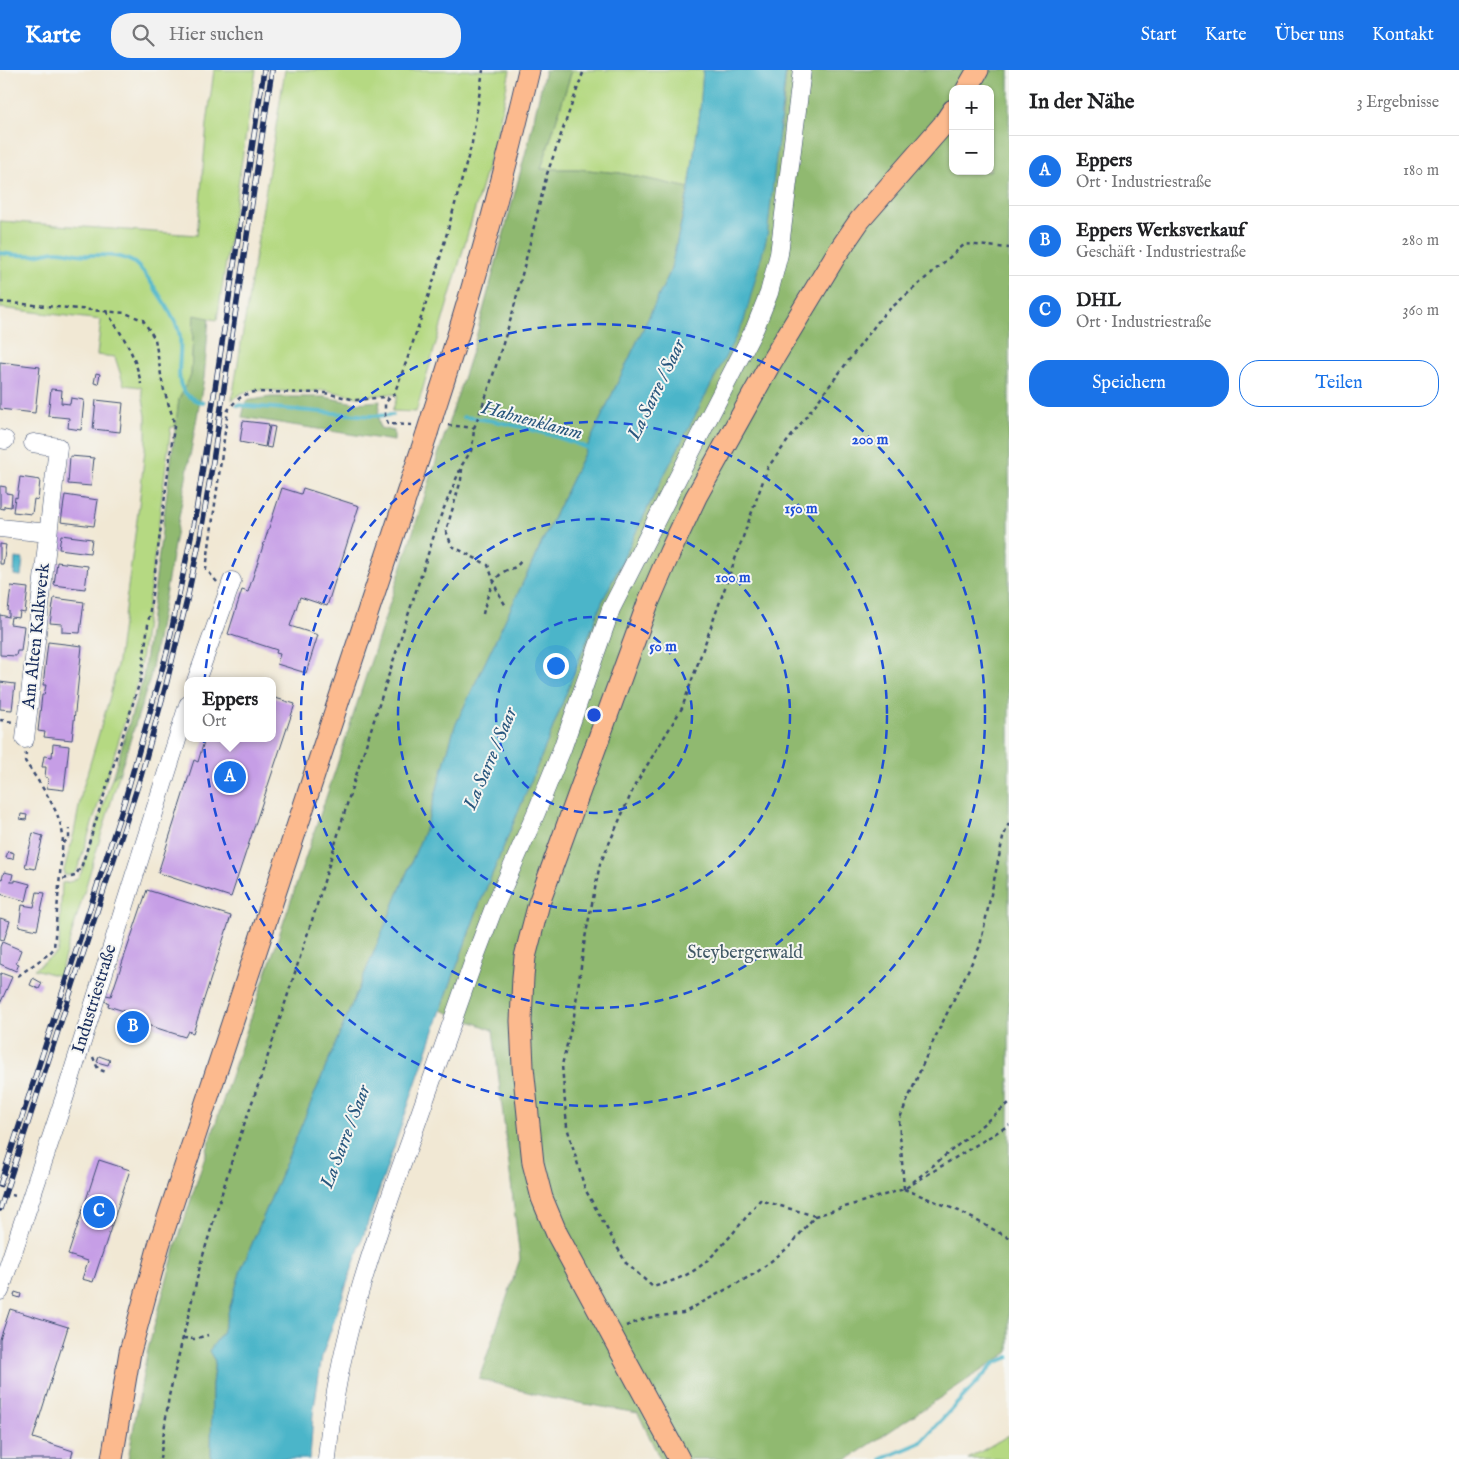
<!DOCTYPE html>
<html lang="de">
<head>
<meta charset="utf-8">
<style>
	:root { --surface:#fff; --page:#f2f2f2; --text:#202124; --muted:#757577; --line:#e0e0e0; --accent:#1a73e8 }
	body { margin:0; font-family:"IM FELL English",serif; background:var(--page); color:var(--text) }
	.controls { position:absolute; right:15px; top:15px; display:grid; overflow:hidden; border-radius:10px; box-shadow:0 1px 4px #0004 }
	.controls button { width:45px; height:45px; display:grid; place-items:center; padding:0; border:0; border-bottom:1px solid var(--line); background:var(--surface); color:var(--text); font:25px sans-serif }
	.you { position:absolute; left:555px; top:595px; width:18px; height:18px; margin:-12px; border:4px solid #fff; border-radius:50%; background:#1a73e8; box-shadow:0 0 0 8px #1a73e833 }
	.badge { display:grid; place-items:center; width:32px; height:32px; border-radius:50%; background:var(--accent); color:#fff; font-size:16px; font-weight:700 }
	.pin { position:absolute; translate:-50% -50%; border:2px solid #fff; box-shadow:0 1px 5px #0006 }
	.popup { position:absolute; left:184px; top:607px; width:92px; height:65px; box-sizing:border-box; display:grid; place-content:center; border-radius:10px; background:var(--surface); filter:drop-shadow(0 1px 4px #0005); font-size:16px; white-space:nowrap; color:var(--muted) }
	.popup b { font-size:19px; color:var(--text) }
	.popup::after { content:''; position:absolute; left:50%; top:100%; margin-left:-10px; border:10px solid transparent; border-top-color:var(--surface) }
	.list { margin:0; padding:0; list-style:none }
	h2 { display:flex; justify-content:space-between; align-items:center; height:65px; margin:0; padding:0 20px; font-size:21px }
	h2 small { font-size:16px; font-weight:400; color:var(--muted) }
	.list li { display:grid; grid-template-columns:32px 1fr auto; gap:15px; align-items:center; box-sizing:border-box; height:70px; padding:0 20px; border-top:1px solid var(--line) }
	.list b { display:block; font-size:19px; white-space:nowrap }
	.list p { margin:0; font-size:16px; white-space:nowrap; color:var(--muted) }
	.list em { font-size:16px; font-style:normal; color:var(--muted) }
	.actions { display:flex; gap:10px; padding:15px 20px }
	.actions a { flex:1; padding:11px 0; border:1px solid var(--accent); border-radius:20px; text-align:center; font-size:18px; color:var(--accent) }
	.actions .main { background:var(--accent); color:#fff }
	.icon { flex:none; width:28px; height:28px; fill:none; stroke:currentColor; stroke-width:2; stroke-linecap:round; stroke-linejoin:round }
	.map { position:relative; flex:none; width:1009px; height:1389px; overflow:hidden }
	header { display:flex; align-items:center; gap:30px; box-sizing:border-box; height:70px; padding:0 25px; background:var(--accent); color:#fff }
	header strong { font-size:24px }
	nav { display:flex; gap:28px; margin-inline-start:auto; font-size:18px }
	.search { width:350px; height:45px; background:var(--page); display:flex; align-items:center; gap:12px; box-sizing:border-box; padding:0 18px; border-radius:20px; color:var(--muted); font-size:19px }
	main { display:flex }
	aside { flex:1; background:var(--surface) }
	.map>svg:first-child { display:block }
</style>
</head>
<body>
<header>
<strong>Karte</strong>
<div class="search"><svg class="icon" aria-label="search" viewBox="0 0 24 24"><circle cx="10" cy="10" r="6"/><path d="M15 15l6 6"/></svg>Hier suchen</div>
<nav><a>Start</a><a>Karte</a><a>Über uns</a><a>Kontakt</a></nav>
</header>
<main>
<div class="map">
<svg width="1009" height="1389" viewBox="0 0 1009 1389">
	<rect width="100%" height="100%" fill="#f6f6f2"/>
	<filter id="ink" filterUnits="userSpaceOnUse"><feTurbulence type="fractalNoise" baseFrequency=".02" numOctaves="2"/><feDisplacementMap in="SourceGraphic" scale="10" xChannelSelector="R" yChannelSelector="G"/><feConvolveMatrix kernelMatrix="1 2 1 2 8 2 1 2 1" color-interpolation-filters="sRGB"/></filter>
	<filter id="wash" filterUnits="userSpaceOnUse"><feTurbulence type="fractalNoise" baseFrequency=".0096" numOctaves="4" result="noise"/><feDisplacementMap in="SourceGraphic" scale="20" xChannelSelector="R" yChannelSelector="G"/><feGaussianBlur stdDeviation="1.12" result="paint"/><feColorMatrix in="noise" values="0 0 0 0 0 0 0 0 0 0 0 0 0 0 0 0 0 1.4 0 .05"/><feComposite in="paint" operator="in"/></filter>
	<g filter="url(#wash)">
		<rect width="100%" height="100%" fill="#f1e8d4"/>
		<path fill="#b5d982" stroke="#688470" d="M214,0H256L217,250L194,246L191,306L179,329L176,357H171L139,607L83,782L77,800L72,805H64V800L74,763L82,721L110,626L118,591L139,435L146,370V346L141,317L124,315L115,287L97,285L101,250L0,238V151L197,165L207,54Z
			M285,0H510L497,63L416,342L392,341L398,325L390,324L357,327L325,320L308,322L253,320L242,323L232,330Z
			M572,0H703L700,41L689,118L620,103L577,99H541Z
			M120,702L59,906L34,899L57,883L59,876L62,813C72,812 76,811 81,803L112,708Z
			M1009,1365V1389H968Z"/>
		<path fill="#90b970" stroke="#567467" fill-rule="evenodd" d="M545,0H572L541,99H577L620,103L689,118L670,202L455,656L426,757L241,1200L222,1263L209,1281L215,1291L212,1314L211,1389H128L147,1283L175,1179L228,1015L334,704L473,278L529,70Z
			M786,0H1009V1282L848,1389H660L638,1343L550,1328L479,1309L520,1189L493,960L441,940L478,838L546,675L602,532L659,415L781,56ZM953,19H990V101H953Z
			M194,245L209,248L204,308L150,609L120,702L112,708L143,608L179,329L191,305Z
			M271,327H324L355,333L380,331L378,346L380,358L394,361V371L242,347L246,331Z"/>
		<path fill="#4bb5c9" stroke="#337294" d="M703,0H786L767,166L744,251L659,415L602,532L546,675L478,838L441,940L322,1286L313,1344L310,1389H211L212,1314L215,1291L209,1281L222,1263L241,1200L426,757L455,656L670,202L689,118L700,41Z
			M15,488L23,489L21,506L14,505Z"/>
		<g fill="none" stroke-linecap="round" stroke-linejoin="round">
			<path stroke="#4bb5c9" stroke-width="4" d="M0,183C12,185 22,186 34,185C42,184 50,181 57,181C67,181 77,185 88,185C102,185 119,184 133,192C145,200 175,247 179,262C186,289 164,322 203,333
				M237,335L370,346L393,345
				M464,347C501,350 558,365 592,380
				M882,1389L920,1373L995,1293L1009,1287"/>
		</g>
		<g id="blocks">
			<path fill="#c69ee6" d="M0,292L40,297L35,343L0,339Z
				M96,303L100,304L98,314L94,313Z
				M51,319L62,320L61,333L70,334L71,328L84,330L81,360L68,358L69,348L48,346Z
				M96,330L123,333L120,362L93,359Z
				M243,351L269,354L265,377L240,372Z
				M270,356L275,357L271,378L266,377Z
				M70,386L94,388L91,416L68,414Z
				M20,407L40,410L38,430L34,429L32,444L13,442L15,427L17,428Z
				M0,416L6,417V423L12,424L11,437L4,436V439L0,438Z
				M282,418L301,424L303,418L359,436L327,536L300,527L290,556L318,565L306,603L277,594L280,584L276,583L277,580L228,564L242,520L248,522Z
				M65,425L98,430L94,456L61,452Z
				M61,465L92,469L90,483L59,479Z
				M0,474L6,475L3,494H0Z
				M57,492L88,496L85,519L54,515Z
				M11,516L28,518L25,543L20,542L19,548L11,547L10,554L24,556L21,581H17L16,586L0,585V545L9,547V541H8Z
				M54,528L84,532L80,563L62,562V554L50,553Z
				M48,572L82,576L72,670L44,667L45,662L38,661L42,625H44L46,615H43Z
				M0,612L15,614L12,640L0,639Z
				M272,627L295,634L231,827L158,803L194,690L198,692L205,668H272Z
				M53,674L69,676L64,720L47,718L48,708L45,707L46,697H42L44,686L52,687Z
				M21,744L27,745L26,750L20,749Z
				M33,763L43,766L35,799L25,797Z
				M8,781L14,783L13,789L6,788Z
				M4,802L13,804L11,812H15V810L30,814L26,831L0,824V808L2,809Z
				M147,820L231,846L193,963L188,961L185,967L141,953L137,964L126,960L129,950L135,951L125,948L127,942L108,936L109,933L104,931L106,925L111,926Z
				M37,822L45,823L37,860L19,856L22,835L34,837Z
				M0,848L10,851L4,870L0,869Z
				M2,872L21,880L16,893L19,894L16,901L0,894V877Z
				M1,903L12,907L0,934V905Z
				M33,908L42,913L39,919L30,915Z
				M99,986L110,990L108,995L97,992Z
				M99,1090L130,1100L93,1212L82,1209L88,1191L68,1185Z
				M15,1222L21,1224L20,1228L14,1226Z
				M10,1239L68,1257L33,1368L73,1381L71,1389H0V1269Z"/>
		</g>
	</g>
	<g filter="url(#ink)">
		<use href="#blocks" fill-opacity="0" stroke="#3b4b70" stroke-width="1"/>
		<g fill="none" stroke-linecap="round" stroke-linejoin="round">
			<g stroke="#3b4b70" stroke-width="19">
				<path id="minor" d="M0,369L5,370
					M0,458L48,463
					M196,611L232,511
					M25,669L58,377L33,373
					M0,1221L65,1026L188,635
					M327,1389C336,1279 372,1176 410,1072C432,1011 453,949 475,887L493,840L536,743L562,679L611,539L672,419L755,258L769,223L779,184L802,0"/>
			</g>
			<g stroke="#3b4b70" stroke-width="23">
				<path id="major" d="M967,19L978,0
					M433,344C470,231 502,116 529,0
					M112,1389L130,1282L159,1175L427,363
					M679,1389L557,1164L542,1128L533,1093L523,997L521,951L523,907L525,887L539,833L648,533L670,482L696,427L770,294L836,185L860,150L943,55L953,40"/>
			</g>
			<path stroke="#3b4b70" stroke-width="2.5" stroke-dasharray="4 4" stroke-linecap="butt" d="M0,232L125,243L143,250L155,269L163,317L173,348L174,357L141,608L82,795L75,806L59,810
				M106,241C123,266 135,283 141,314
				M412,355L388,354L385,345V333L394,324L407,290L435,206L472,73L483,0
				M448,355L474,358
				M462,399L461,410L446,461L452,476L488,495L498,523L506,536
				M217,512L206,499L228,340C236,330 241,325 254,322L325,323L356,330L384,327L388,328
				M483,544C486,530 491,509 505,501C514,497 514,500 521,491
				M0,650L13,652
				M63,773L69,769V759
				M18,906L50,883L54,878L63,767C61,741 39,713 25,691L26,683
				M93,987L98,999L106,1002
				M913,1112L1009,1033
				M904,1119L899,1050L929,980L980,876L1003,768L1009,753
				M904,1119L959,1141L1009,1168
				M11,1125L17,1126
				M815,1146L760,1130C742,1152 724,1176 703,1194C689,1206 670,1212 653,1217L626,1193L585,1119L567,1057L562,995L574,946L585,868L600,794L635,715L682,638L768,397L883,245L965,174L1009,178
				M626,1256L646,1248L683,1243L756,1203L789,1177L815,1146L904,1119L1009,1055
				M183,1268L194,1269L208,1265
				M160,1389L169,1326L201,1192L235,1080L260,1010L316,838L351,721L439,450L462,395L471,381L473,371L474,358L488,321L512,245L547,104L584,0"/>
			<use href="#minor" stroke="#fff" stroke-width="18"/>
			<use href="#major" stroke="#fcba8e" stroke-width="21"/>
			<g stroke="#1b2f5e" stroke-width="5.5">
				<path id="rail" d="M0,1115L124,733L167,582L196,442L264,0
					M0,1139L141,706L166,615L187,530L200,468L213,391L272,0"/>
			</g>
			<use href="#rail" stroke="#f6f6f2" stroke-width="4" stroke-dasharray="11" stroke-linecap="butt"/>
			<g stroke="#3b4b70" stroke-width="23" stroke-linecap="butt">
				<path id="major-bridge" d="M427,363L433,344"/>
			</g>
			<use href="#major-bridge" stroke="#fcba8e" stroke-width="21"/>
		</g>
	</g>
	<g fill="none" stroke="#1d4ed8" stroke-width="2.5" stroke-dasharray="9 6">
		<circle cx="594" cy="645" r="98"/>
		<circle cx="594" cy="645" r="196"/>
		<circle cx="594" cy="645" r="293"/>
		<circle cx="594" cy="645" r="391"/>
	</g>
	<g text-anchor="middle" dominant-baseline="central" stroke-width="4" stroke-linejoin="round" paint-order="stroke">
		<g font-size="18" fill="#1b2f5e" stroke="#f6f6f2">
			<text transform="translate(37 566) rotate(-84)">Am Alten Kalkwerk</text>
			<text transform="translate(95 929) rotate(-73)">Industriestraße</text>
		</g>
		<g font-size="18" fill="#425a67" stroke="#f6f6f2">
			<text x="745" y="883">Steybergerwald</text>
		</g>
		<g font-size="19" font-style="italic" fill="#29577e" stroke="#f6f6f2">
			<text transform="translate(657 320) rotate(-64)">La Sarre / Saar</text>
			<text transform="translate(532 351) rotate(15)">Hahnenklamm</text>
			<text transform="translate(491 689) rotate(-67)">La Sarre / Saar</text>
			<text transform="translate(346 1067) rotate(-69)">La Sarre / Saar</text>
		</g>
	</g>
	<circle cx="594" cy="645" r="8" fill="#1d4ed8" stroke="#f6f6f2" stroke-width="2.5"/>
	<g font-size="15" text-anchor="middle" font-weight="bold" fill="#1d4ed8" stroke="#f6f6f2" stroke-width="4" stroke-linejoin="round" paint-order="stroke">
		<text x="870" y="374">200 m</text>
		<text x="801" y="443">150 m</text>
		<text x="733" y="512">100 m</text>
		<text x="663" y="581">50 m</text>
	</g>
</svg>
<div class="controls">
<button>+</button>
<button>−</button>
</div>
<div class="you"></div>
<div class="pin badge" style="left:230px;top:707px">A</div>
<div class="popup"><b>Eppers</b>Ort</div>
<div class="pin badge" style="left:133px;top:957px">B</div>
<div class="pin badge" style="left:99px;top:1142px">C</div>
</div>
<aside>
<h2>In der Nähe<small>3 Ergebnisse</small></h2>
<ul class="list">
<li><span class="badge">A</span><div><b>Eppers</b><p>Ort · Industriestraße</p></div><em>180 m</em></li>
<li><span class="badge">B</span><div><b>Eppers Werksverkauf</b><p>Geschäft · Industriestraße</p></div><em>280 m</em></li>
<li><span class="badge">C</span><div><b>DHL</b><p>Ort · Industriestraße</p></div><em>360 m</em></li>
</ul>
<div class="actions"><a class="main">Speichern</a><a>Teilen</a></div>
</aside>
</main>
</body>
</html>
